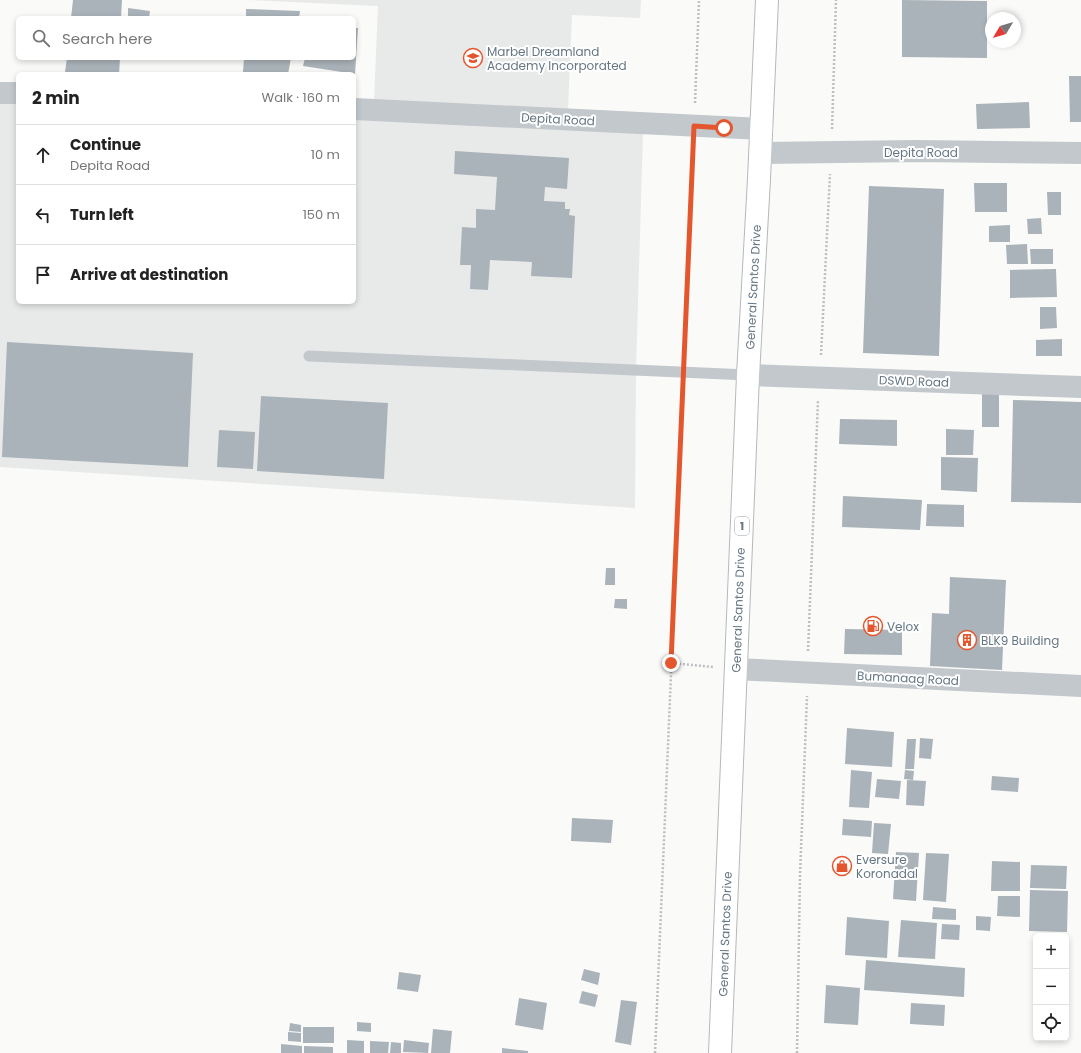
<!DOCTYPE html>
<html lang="en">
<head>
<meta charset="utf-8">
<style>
	:root { --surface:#fff; --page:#f6f6f6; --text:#222; --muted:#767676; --line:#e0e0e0 }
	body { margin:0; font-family:Poppins,sans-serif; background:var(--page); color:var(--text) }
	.controls { position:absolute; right:12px; bottom:12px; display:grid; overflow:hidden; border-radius:6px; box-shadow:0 2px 6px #0003 }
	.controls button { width:36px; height:36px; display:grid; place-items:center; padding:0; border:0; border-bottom:1px solid var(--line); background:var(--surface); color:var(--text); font:20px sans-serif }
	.compass { position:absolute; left:985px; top:12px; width:36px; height:36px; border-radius:50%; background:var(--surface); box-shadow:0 2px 6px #0003; rotate:232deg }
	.stop { position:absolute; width:12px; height:12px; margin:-9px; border:3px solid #e4572e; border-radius:50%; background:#fff }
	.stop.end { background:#e4572e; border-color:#fff; box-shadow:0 1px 4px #0008 }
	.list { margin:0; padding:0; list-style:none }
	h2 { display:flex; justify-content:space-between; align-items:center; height:52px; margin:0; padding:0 16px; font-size:17px }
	h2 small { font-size:13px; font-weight:400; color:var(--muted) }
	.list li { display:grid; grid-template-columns:26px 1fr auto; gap:12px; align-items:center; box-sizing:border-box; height:60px; padding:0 16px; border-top:1px solid var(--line) }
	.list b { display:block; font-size:15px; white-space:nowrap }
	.list p { margin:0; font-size:13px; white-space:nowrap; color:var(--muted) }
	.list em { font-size:13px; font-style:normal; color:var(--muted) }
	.icon { flex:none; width:22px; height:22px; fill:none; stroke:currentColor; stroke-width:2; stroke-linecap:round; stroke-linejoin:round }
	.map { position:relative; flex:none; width:1081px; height:1053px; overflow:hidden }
	.search { position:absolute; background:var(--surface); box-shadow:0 2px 6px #0003; left:16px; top:16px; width:340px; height:44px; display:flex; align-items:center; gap:10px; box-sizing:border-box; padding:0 14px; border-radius:6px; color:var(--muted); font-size:15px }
	.panel { position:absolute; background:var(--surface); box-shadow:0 2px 6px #0003; left:16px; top:72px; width:340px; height:232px; border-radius:6px }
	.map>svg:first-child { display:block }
</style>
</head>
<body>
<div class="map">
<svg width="1081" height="1053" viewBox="0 0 1081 1053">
	<rect width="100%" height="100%" fill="#fafaf8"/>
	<path fill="#e8e9e9" d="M249,0H641L640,18L572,15L568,110L374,101L378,6Z
		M0,100L18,101V302H354V118L643,133L636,370L635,508L0,467Z"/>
	<path fill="#aab3b9" d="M73,0H122L121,18H71Z
		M902,0L987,1V58L902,57Z
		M128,8L150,11L149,18H128Z
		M246,9L300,11L299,18H246Z
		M354,28H358L355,74L303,66L305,58H354Z
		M67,58H120L119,74H81L65,72Z
		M244,58H291L288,74L243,72Z
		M1069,76H1081V122H1070Z
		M1029,102L1030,128L977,129L976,104Z
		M455,151L569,158L567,189L545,187L544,201L565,202V209H570L569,215L575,216L572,278L531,276L532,262L490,260L488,290L470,289L471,265H460L462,227L476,228V209L495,210L497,177L454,174Z
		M974,183H1007V212H975Z
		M869,186L944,189L939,356L863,353Z
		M1047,192H1061V215H1048Z
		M1041,218L1042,234H1028L1027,219Z
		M1010,225V242H989V226Z
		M1027,244L1028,264H1007L1006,245Z
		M1030,249H1053V264H1031Z
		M1056,269L1057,297L1010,298V270Z
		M1040,307H1056L1057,328L1040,329Z
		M1062,339V356H1036V340Z
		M7,342L193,353L188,467L2,457Z
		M982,390L999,391V427H982Z
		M261,396L388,403L384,479L257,471Z
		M1013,400L1081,402V503L1011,502Z
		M840,419L897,420V446L839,444Z
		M946,429L974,430L973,455H946Z
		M219,430L255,432L253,469L217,467Z
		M941,457L978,458L977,492L941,490Z
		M843,496L922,500L920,530L842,527Z
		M927,504L964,505V527L926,526Z
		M606,568H615V585H605Z
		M950,577L1006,580L1002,670L930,666L932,613L949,614Z
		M615,599H627V609L614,608Z
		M845,629L902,630V655L844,654Z
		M847,728L894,732L892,767L845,764Z
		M920,738L933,739L931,759L919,758Z
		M907,739H916L914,769H905Z
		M851,770L872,772L869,808L849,807Z
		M905,770L914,771L913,780L904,779Z
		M992,776L1019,778L1018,792L991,790Z
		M877,779L901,781L899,799L875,797Z
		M907,780L926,781L924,806L906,805Z
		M572,818L613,820L611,843L571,841Z
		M843,819L872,821L871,837L842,835Z
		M874,823L891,824L888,854L872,853Z
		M896,852L919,853L916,901L893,899Z
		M926,853L949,854L946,902L923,900Z
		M992,861L1020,862V891H991Z
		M1031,865L1067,866L1066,889L1030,888Z
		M1030,890L1068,891L1067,932L1029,931Z
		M998,896H1020V917L997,916Z
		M933,907L956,909V920L932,919Z
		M976,916L991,917L990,931L976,930Z
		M847,917L889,921L887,958L845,955Z
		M901,920L937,923L935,959L898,957Z
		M942,924L960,925L959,940L941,939Z
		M866,960L965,968L964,997L864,990Z
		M584,969L600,973L598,985L581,980Z
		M399,972L421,975L418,992L397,989Z
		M826,985L860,988L858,1025L824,1023Z
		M582,991L598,995L595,1007L579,1003Z
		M519,998L547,1003L543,1030L515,1025Z
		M621,1000L637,1002L631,1045L615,1042Z
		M911,1003L945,1005L944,1026L910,1024Z
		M357,1022L371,1023V1032L357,1031Z
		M290,1023L301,1025V1032L289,1031Z
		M303,1027H334V1043H303Z
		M433,1029L452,1031L450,1053H431Z
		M288,1032L301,1033V1042L288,1041Z
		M347,1040L364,1041V1053H347Z
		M404,1040L429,1043L428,1053L403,1052Z
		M370,1041L389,1042L388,1053H370Z
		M391,1042L401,1043V1053H390Z
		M281,1044L302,1046V1053H281Z
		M304,1046L333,1047V1053H304Z
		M502,1048L528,1051V1053H502Z"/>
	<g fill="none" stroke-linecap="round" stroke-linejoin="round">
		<g stroke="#b4b9bd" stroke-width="24">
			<path id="trunk" d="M720,1053L748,375L759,179L767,0"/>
		</g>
		<path stroke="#bbbfc2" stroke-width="2.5" stroke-dasharray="2 2" stroke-linecap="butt" d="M695,103L699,0
			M832,129L836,0
			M684,355L693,148
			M821,355L830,174
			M808,651L818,400
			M671,663L713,667
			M655,1053L683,390
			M797,1053L800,875L807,696"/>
		<path stroke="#c3c8cc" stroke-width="11" d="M309,356L748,375"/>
		<path stroke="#c3c8cc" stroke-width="22" d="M748,375L1081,387
			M736,669L1081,686"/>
		<path stroke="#c3c8cc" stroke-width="22" d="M0,93H18
			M354,109L762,129
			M760,153L917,151L1081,153"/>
		<use href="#trunk" stroke="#fff" stroke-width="22"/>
	</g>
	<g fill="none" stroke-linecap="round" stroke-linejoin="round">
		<path stroke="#e4572e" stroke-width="5" d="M671,663L694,126L724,128"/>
	</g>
	<defs>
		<g id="school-ring" transform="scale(1)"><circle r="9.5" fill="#fff" stroke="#e4572e" stroke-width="1.5"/><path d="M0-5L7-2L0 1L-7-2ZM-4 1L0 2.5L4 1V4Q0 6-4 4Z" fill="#e4572e"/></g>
		<g id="fuel-ring" transform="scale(1)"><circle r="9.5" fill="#fff" stroke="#e4572e" stroke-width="1.5"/><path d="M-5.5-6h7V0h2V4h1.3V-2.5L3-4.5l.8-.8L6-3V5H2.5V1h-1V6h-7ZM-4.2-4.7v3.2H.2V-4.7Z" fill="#e4572e"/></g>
		<g id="building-ring" transform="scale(1)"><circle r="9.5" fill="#fff" stroke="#e4572e" stroke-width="1.5"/><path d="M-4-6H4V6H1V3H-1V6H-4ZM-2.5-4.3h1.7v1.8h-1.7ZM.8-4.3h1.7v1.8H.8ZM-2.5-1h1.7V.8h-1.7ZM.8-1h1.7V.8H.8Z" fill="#e4572e"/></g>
		<g id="shop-ring" transform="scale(1)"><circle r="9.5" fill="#fff" stroke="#e4572e" stroke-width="1.5"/><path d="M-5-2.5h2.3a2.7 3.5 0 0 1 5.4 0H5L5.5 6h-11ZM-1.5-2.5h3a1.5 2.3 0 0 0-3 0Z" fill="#e4572e"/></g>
	</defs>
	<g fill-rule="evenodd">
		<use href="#school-ring" x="473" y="58"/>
		<use href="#fuel-ring" x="873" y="626"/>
		<use href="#building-ring" x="967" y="640"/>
		<use href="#shop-ring" x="842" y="866"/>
	</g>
	<g text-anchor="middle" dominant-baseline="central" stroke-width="4" stroke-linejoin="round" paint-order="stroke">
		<rect fill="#fff" stroke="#939fa8" stroke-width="1" x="735" y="517" width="14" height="18" rx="3"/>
		<g font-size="11" font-weight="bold" fill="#657683">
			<text x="742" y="526">1</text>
		</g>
		<g font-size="12" fill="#657683" stroke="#fff" text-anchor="start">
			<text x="487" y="51">Marbel Dreamland<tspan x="487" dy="14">Academy Incorporated</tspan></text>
			<text x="887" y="626">Velox</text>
			<text x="981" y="640">BLK9 Building</text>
			<text x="856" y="859">Eversure<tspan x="856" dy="14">Koronadal</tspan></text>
		</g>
		<g font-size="12" fill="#657683" stroke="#fff">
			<text transform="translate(558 119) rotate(3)">Depita Road</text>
			<text x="921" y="152">Depita Road</text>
			<text transform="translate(753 287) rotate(-87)">General Santos Drive</text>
			<text transform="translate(914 381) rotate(2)">DSWD Road</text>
			<text transform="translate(738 610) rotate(-88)">General Santos Drive</text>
			<text transform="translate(908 678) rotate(3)">Bumanaag Road</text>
			<text transform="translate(725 934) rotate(-88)">General Santos Drive</text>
		</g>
	</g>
</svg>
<div class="controls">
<button>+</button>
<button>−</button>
<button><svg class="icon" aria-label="locate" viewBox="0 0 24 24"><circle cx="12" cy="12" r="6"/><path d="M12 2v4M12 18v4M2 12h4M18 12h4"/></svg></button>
</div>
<svg class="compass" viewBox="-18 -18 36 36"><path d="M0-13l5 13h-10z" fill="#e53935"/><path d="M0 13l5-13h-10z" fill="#767676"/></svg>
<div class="stop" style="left:724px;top:128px"></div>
<div class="stop end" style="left:671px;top:663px"></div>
<div class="search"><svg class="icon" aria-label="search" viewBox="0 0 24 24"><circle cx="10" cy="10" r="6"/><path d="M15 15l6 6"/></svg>Search here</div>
<section class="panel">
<h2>2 min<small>Walk · 160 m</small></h2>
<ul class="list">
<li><svg class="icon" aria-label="ahead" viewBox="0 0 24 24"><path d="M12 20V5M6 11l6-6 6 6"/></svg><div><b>Continue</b><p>Depita Road</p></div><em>10 m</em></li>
<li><svg class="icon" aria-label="left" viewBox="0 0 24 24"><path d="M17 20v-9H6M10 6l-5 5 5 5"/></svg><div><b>Turn left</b></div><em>150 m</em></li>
<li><svg class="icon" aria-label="arrive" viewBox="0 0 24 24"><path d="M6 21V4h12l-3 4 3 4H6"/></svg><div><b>Arrive at destination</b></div></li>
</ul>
</section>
</div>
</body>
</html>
